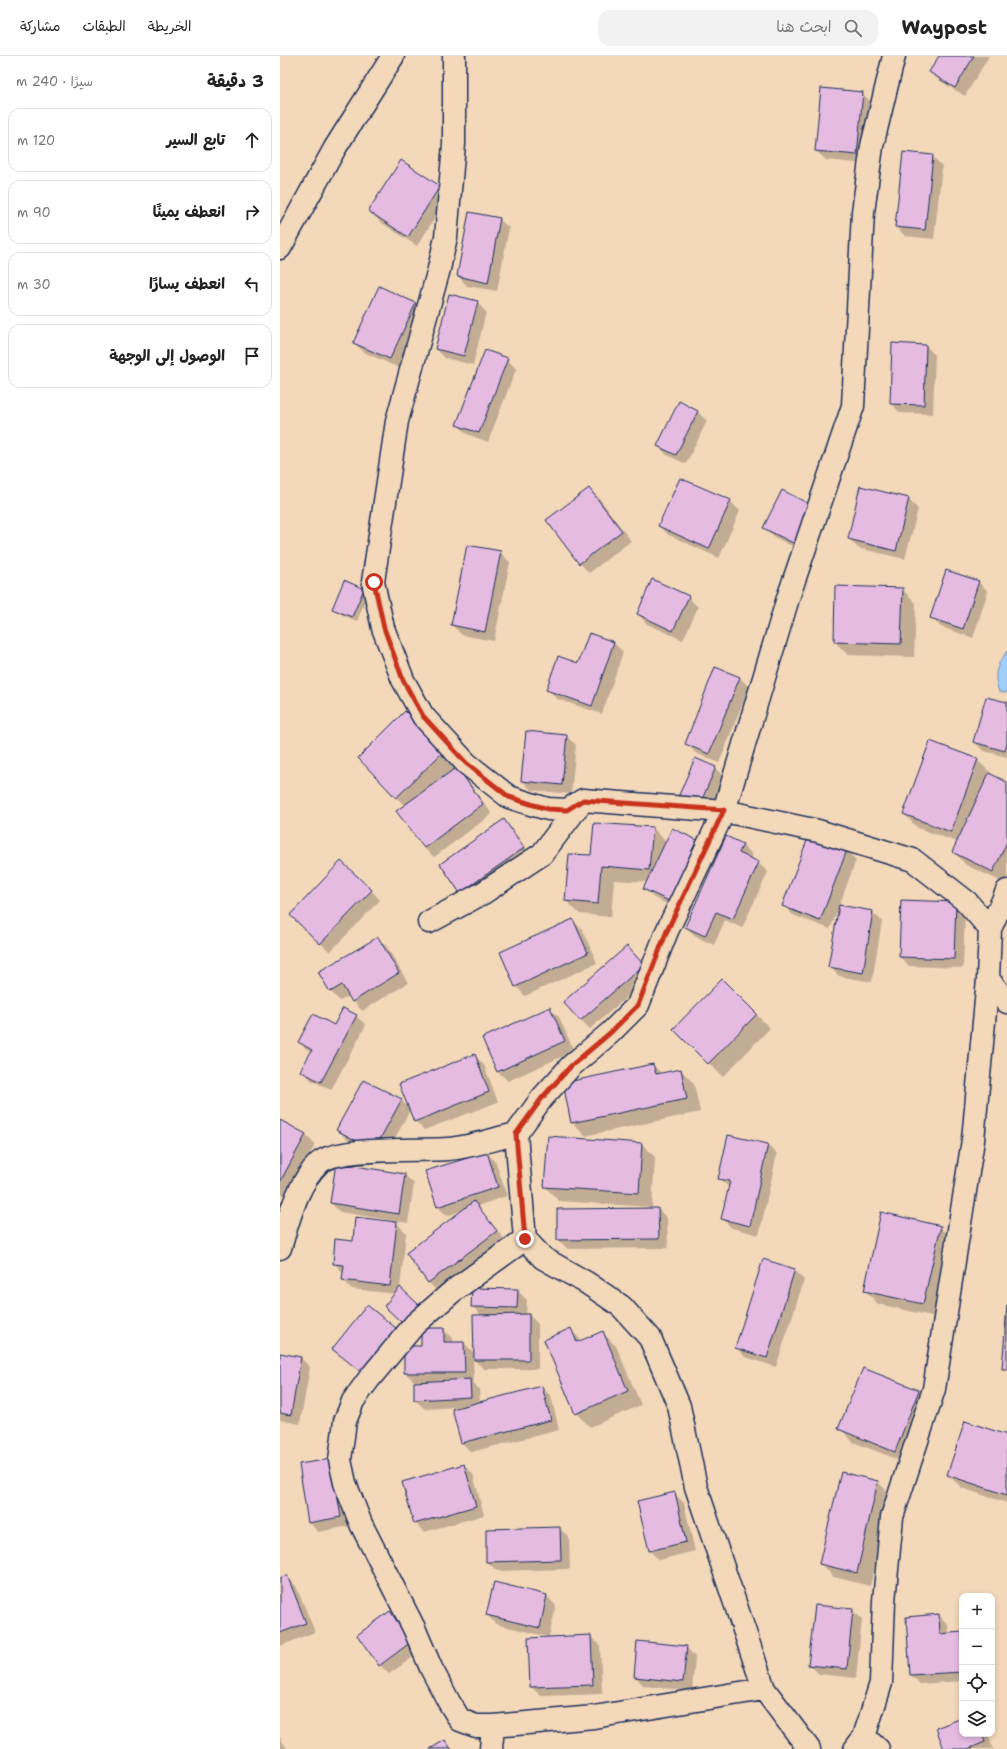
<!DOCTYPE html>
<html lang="ar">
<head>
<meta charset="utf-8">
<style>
	:root { --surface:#fff; --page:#f2f2f2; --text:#222; --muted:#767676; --line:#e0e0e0 }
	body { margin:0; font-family:"Shantell Sans","Playpen Sans Arabic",sans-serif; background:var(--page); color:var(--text); direction:rtl }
	.controls { position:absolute; right:12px; bottom:12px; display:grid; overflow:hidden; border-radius:8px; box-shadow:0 2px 6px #0003 }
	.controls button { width:36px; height:36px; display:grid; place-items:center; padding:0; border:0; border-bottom:1px solid var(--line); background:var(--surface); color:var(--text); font:20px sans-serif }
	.stop { position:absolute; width:12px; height:12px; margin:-9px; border:3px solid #c8321e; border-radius:50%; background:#fff }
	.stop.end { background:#c8321e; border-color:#fff; box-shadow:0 1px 4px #0008 }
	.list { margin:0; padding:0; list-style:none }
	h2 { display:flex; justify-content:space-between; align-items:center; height:52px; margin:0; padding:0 16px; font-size:17px }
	h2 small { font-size:13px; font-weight:400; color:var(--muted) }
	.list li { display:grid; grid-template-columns:26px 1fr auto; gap:12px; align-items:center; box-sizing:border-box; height:64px; margin:0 8px 8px; padding:0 8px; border:1px solid var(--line); border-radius:12px }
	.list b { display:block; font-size:15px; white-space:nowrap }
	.list em { font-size:13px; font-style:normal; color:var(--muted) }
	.icon { flex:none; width:22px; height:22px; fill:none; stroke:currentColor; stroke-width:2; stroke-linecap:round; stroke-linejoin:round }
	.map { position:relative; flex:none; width:727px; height:1693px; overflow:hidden; direction:ltr }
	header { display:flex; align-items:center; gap:24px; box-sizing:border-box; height:56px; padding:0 20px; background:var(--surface); border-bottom:1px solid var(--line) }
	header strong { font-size:19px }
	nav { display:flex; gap:22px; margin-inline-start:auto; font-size:14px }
	.search { width:280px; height:36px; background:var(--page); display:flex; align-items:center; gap:10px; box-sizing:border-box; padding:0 14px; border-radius:12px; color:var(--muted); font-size:15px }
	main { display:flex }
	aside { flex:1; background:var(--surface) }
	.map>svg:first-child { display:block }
</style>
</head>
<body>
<header>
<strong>Waypost</strong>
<div class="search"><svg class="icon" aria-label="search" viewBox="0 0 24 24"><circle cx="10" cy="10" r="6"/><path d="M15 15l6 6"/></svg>ابحث هنا</div>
<nav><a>الخريطة</a><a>الطبقات</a><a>مشاركة</a></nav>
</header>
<main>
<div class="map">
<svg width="727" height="1693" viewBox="0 0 727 1693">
	<rect width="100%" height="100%" fill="#f3d8ba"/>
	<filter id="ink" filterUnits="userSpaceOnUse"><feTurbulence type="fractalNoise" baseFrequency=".025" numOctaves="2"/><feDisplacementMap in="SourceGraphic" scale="8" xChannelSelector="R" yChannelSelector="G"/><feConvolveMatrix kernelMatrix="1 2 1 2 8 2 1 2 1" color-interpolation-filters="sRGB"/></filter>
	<g filter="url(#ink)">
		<path fill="#a1cefc" stroke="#6b8ebd" d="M727,595V636L725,637L719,636C713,617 716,611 727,595Z"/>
		<path fill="#0003" d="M660,0H709L685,40L660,25L651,15Z
			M582,37L592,47L586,108L546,104L536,95Z
			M652,100L662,110L654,183L625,180L616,171Z
			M160,131L169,140L137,190L99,165L90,155Z
			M219,163L229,172L217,235L187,230L178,220Z
			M197,246L206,256L193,309L165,302L156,293Z
			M135,248L145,257L119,312L84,296L74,287Z
			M646,290L655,299L653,358L620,357L611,347Z
			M227,303L236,313L208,386L187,378L177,368Z
			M399,347L418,356L427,365L406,408L387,399L378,390Z
			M309,433L319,442L351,485L309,517L300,507Z
			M502,436L528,498L494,481L484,472Z
			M628,443L638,453L625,503L578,492L569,483Z
			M450,445L460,455L439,502L389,479L379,470Z
			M220,496L230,506L214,585L182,579L172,569Z
			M373,525L408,541L418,551L403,584L367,568L358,558Z
			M698,526L708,535L693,582L661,571L651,562Z
			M83,533L88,538L77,565L58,557L54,553Z
			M622,533L636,547L634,601L568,599L555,586Z
			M309,578L334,587L343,596L322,658L277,643L268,633L298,608Z
			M460,622L469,631L439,707L416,697L406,688Z
			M727,647V701L704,695L694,686Z
			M125,657L177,709L170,716L171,717L177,713L186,722L212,758L154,801L144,792L125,750L116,741Z
			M286,680L296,689L291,738L251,734L242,724Z
			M697,704L711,717L710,719L727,727V828L686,809L673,795L677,786L638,772L624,758Z
			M435,712L445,722L429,757L410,748L400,739Z
			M224,765L233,774L253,802L181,837L162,808Z
			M373,772L386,786L416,785L426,794L398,853L374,842L365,833L368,826L334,824L331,861L300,858L286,845L312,801Z
			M447,781L463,789L472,798L470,803L478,807L488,816L462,872L445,864L434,889L415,880L406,871Z
			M567,795L576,804L559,850L592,856L602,865L592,926L559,920L550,911L559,851L550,873L513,859L504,850Z
			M91,834L100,844L50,896L20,868Z
			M675,847L685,857L683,912L629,910L620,901Z
			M292,864L302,873L317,907L245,940L236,930Z
			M98,882L107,891L128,927L82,955L69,940L60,945L51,936L40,917Z
			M347,891L372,919L310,973L301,964Z
			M442,925L490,972L443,1021L394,973Z
			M269,952L279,961L294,995L228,1025L218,1016L203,982Z
			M76,960L86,969L51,1034L31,1024L22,1014L31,997L19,986Z
			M195,1000L204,1009L218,1046L144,1074L135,1065L130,1054L104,1103L67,1083L57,1074L121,1044L130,1053Z
			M373,1009L382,1018L401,1014L414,1028L420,1056L305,1080L292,1066Z
			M0,1065L26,1079L35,1089L6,1141L0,1137Z
			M362,1088L375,1101L372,1151L279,1145L265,1131Z
			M488,1089L497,1098L479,1179L452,1172L442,1163L449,1132L440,1122Z
			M207,1097L216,1107L227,1140L197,1150L226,1185L158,1236L149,1227L127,1197L183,1154L167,1160L157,1150Z
			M125,1119L134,1128L128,1167L60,1156L51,1147Z
			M378,1153L387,1162L388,1192L288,1193L278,1184Z
			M76,1163L117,1167L126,1177L120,1232L143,1254L127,1271L116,1238L72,1233L63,1224V1217L54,1207L74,1186Z
			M660,1171L674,1185L656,1261L598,1248L585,1234Z
			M514,1214L524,1224L496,1311L465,1301L456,1291Z
			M237,1234L247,1244L246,1259H249L258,1268V1313H204L193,1303L194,1326H192L199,1333L200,1347L261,1331L271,1340L279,1374L191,1396L182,1387L173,1353L177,1351L145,1353L135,1344V1326L125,1317L142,1291L163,1273L173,1282V1287H184L195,1298L202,1260L192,1250Z
			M87,1251L125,1282L91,1325L53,1293Z
			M291,1274L302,1285L322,1276L336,1290L361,1349L310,1371L296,1357Z
			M0,1298L21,1302L30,1311L20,1368L0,1364Z
			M583,1313L639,1335L652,1349L629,1408L573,1386L560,1372Z
			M727,1380V1447L682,1432L668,1419Z
			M184,1409L193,1418L204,1459L144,1476L135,1467Z
			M60,1413L69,1470L38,1476L29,1466Z
			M561,1417L598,1426L612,1440L590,1530L554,1521L540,1507Z
			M394,1437L404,1447L415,1495L379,1504L370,1495Z
			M279,1472L289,1481L290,1513L217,1515L207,1506Z
			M7,1521L16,1530L35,1576L0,1590V1523Z
			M214,1528L267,1540L276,1550L269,1581L216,1568L207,1559Z
			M572,1554L582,1563L576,1622L539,1618L530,1609Z
			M109,1556L119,1566L140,1596L109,1618L100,1609Z
			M659,1559L668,1569L669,1578L682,1577V1625L640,1628L631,1619Z
			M310,1580L320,1589L322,1638L261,1640L251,1631L249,1583Z
			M406,1591L415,1601L412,1635L364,1630L355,1620Z
			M682,1663V1678H708L713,1693H665Z
			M0,1681L7,1693H0Z
			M165,1685L173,1693H152Z"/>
		<path fill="#e5bbe2" stroke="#1b2f5e" d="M659,0H694L675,32L649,16Z
			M541,32L583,36L577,99L535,95Z
			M623,96L653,99L645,174L615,171Z
			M121,104L160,130L128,181L88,155Z
			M189,156L220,162L208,227L177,220Z
			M99,230L136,247L110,303L73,287Z
			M169,238L198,245L184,300L155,293Z
			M612,287L646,289L644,349L610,348Z
			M205,294L228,302L199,377L176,369Z
			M399,345L418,355L396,399L377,390Z
			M400,422L451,444L429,493L378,470Z
			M580,430L629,442L616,495L568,483Z
			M309,432L342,475L299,508L266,464Z
			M502,434L537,452L519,490L483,472Z
			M187,489L221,495L205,576L171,569Z
			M666,514L699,525L683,573L650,562Z
			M372,523L409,540L393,575L357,558Z
			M64,524L84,533L72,561L52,553Z
			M555,530L623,532L621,588L554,586Z
			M309,577L334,586L312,650L266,634L278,600L298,607Z
			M435,611L460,621L429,698L405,688Z
			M706,641L727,646V686L725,695L693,686Z
			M125,655L164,695L116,742L78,702Z
			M246,675L287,679L282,729L241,725Z
			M650,685L698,703L671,776L623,758Z
			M415,702L436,711L420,748L399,739Z
			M177,711L203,748L144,792L116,755Z
			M709,717L727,726V786L713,816L672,796Z
			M224,763L244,792L180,837L160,808Z
			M314,767L373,771L369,814L321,810L318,848L285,845L289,798L311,799Z
			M392,772L417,784L389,845L363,833Z
			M529,779L567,794L540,865L502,850Z
			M446,780L463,788L459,797L479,806L453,863L436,856L425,880L405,871Z
			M61,805L92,834L40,888L10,859Z
			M621,844L676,846L674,903L619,901Z
			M559,849L593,855L583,917L548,911Z
			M293,863L308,897L235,931L220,896Z
			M98,881L119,917L72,946L62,929L50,936L38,916Z
			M347,890L364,909L300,965L283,946Z
			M442,923L477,958L428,1008L393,973Z
			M270,951L285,985L217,1016L202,982Z
			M63,952L77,959L41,1026L20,1015L32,994L18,986L33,958L54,969Z
			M195,998L209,1036L134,1066L119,1028Z
			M373,1008L376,1018L401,1013L407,1043L291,1067L283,1027Z
			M83,1024L122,1043L94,1094L56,1074Z
			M0,1064L26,1078L0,1126Z
			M448,1079L488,1088L470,1170L441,1163L450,1125L438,1123Z
			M268,1080L362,1087L359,1137L264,1131Z
			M207,1096L218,1131L157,1151L145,1115Z
			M56,1107L125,1118L119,1158L50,1147Z
			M194,1145L217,1175L148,1227L126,1197Z
			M378,1152L379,1183L277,1184V1153Z
			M601,1156L661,1170L643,1248L584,1235Z
			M75,1161L117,1166L110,1230L62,1224L64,1209L53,1208L55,1183L73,1185Z
			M483,1203L515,1213L487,1302L455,1292Z
			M120,1231L139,1249L122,1267L104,1250Z
			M192,1232L238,1233L237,1252L191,1251Z
			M87,1249L116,1272L81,1316L52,1293Z
			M727,1249V1313H722Z
			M249,1258V1304H194L193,1259Z
			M141,1272H164V1286H184L185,1317H124V1290H141Z
			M291,1272L297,1286L323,1275L348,1335L295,1358L264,1284Z
			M0,1297L21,1301L11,1359L0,1357Z
			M583,1312L639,1334L615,1396L558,1373Z
			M190,1323L191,1341L134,1344V1326Z
			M262,1330L271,1364L181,1387L172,1353Z
			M685,1365L727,1379V1439L667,1419Z
			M51,1403L61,1461L28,1467L19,1408Z
			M184,1408L196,1450L134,1468L122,1426Z
			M561,1416L598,1425L577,1517L539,1508Z
			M395,1436L406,1486L369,1495L357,1445Z
			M280,1471L281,1504L206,1506V1473Z
			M7,1519L26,1567L0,1577V1522Z
			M214,1526L267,1539L260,1572L206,1559Z
			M535,1549L573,1553L567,1613L528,1609Z
			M110,1555L131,1586L99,1610L77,1579Z
			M659,1558L660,1578L682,1576V1616L630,1619L626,1561Z
			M311,1579L313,1629L250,1631L248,1582Z
			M357,1585L407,1590L403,1626L354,1621Z
			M682,1662V1678H702L705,1686L688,1693H664L656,1672Z
			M165,1684L171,1693H150Z"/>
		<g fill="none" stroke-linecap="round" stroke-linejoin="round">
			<g stroke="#1b2f5e" stroke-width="25">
				<path id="street" d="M174,0V88L166,181L159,213L117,365L93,526L103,572L123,624L143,660L186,707L229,741L254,749L268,753L287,754L303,744L444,755L538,775L633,804L687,846L710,873
					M0,192L55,92L113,0
					M149,866L203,837L262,798L302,745
					M708,923L727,946
					M245,1183L173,1235L135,1268L89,1323L73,1345L65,1365L60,1404L65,1427L81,1468L134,1572L151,1612L169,1646L180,1664L196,1670H213L314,1661L484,1633
					M0,1192C9,1164 16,1129 39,1107C57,1090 141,1095 168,1093C190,1091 214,1083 236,1078
					M584,1681L598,1693
					M211,1693L213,1670
					M529,1693L484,1633L416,1431L399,1350L370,1282L341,1250L307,1227L263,1202L245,1183L236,1078L262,1042L291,1010L330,977L358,949L387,875L444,755L508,542L573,350L583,156L592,90L614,0
					M575,1693L584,1681L601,1627L604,1545L612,1461L654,1333L693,1084L708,923L710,873L727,835"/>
			</g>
			<use href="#street" stroke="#f3d8ba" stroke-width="22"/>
		</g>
	</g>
	<g fill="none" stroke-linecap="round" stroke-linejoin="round" filter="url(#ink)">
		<path stroke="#c8321e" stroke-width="5" d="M94,526L104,572L123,624L143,660L186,707L229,741L254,749L268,753L287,754L303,744L444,754L387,875L358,949L330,977L291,1010L262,1042L236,1078L245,1183"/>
	</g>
</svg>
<div class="controls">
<button>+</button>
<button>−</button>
<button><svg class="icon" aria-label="locate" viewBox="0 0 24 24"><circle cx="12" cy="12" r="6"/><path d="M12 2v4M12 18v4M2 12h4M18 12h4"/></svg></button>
<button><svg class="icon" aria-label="layers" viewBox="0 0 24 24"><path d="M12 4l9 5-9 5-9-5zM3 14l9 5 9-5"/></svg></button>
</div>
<div class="stop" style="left:94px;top:526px"></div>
<div class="stop end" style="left:245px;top:1183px"></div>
</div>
<aside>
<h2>3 دقيقة<small>سيرًا · 240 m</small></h2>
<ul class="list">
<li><svg class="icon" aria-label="ahead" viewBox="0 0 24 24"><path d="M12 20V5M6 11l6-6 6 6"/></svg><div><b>تابع السير</b></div><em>120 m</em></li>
<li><svg class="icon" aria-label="right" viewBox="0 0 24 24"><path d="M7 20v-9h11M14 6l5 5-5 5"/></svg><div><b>انعطف يمينًا</b></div><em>90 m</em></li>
<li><svg class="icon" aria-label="left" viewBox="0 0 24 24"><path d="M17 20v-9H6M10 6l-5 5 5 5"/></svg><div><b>انعطف يسارًا</b></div><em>30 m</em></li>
<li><svg class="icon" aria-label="arrive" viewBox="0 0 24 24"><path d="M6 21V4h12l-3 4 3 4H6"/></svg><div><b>الوصول إلى الوجهة</b></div></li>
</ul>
</aside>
</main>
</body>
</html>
